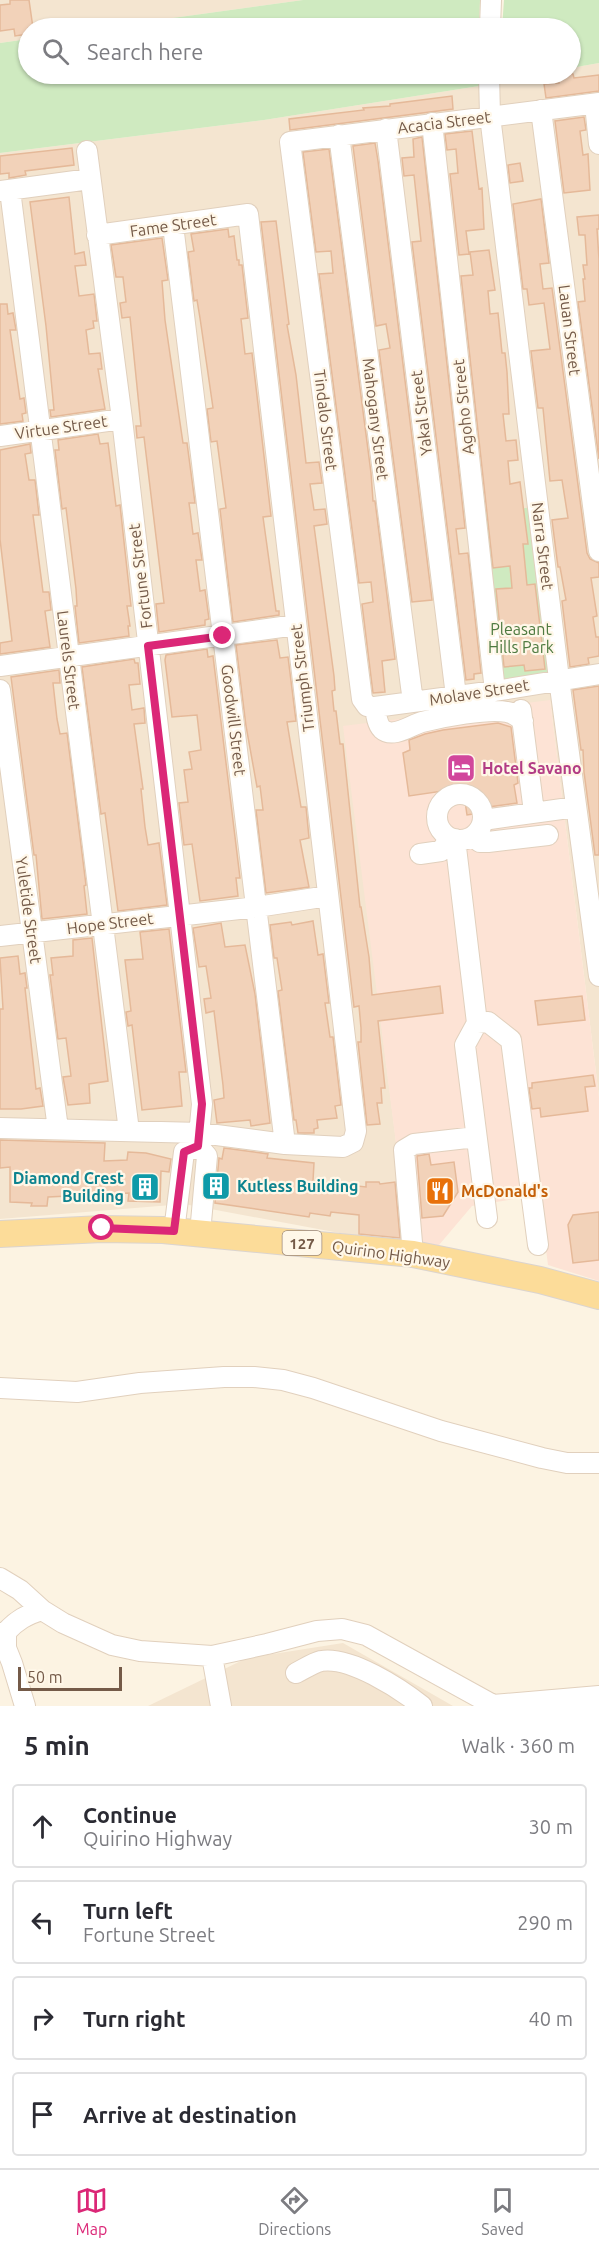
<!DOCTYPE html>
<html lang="en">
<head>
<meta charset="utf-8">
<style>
	:root { --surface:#fff; --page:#f2f2f3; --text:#2b2b33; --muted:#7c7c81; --line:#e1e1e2; --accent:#db2777 }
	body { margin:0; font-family:Ubuntu,sans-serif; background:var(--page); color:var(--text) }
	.scale { position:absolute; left:18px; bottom:15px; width:104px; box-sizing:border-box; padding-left:6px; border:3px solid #745a48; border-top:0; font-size:16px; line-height:21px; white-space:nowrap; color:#745a48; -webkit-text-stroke:4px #fff7e8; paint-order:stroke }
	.stop { position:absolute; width:18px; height:18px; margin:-14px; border:4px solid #db2777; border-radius:50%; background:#fff }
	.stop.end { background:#db2777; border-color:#fff; box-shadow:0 2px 6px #0008 }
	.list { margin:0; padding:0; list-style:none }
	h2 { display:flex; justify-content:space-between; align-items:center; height:78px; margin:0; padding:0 24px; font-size:26px }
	h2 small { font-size:20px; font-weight:400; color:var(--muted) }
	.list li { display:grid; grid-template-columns:39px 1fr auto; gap:18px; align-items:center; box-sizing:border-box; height:84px; margin:0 12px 12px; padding:0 12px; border:2px solid var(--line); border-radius:6px }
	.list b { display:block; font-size:22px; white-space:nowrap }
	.list p { margin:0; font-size:20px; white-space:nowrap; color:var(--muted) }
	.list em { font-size:20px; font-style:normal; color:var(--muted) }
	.icon { flex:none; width:33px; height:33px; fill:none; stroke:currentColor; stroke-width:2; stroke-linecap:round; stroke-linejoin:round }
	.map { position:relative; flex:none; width:599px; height:1706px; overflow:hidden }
	.search { position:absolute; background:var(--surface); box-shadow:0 2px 4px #0004; left:18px; right:18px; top:18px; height:66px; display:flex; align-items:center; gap:15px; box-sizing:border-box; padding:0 21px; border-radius:33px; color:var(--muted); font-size:22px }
	.sheet { height:462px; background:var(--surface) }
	nav { display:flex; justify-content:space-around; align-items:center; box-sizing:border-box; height:84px; border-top:2px solid var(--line); background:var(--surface); font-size:16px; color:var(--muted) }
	nav a { display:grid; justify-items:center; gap:3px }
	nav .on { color:var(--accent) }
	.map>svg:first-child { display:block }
</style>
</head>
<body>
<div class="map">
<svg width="599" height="1706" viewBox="0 0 599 1706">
	<rect width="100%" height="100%" fill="#fcf3e2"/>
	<path fill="#f4e5d0" d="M0,0H303L100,28H28V39L0,43Z
		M599,63V1097L550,700L378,997L409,1246L184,1204L0,1219V153L264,120L479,86L499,80L537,74H570L571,68Z
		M343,1643L453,1706H148L247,1658Z"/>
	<path fill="#fde3d5" d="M550,700L599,1097V1281L548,1265L539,1195L472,1206L439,1245L409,1246L343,726Z"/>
	<path fill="#cfeac0" d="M303,0H480L479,28H100Z
		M504,0H599V63L571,68L570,28H502Z
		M28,39V74H479V86L264,120L0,153V43Z
		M534,507L558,676L495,686L474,514Z"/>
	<path fill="#f2d2b9" stroke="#e5b999" stroke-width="1.5" d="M10,0H29L33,28H28V34L15,36L14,29L0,31V5L10,4Z
		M558,74H573L574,78L599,75V91L546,98L544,84L559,83Z
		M452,96L453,109L290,130L289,119L364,110L363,108L390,106V104Z
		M584,117L586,130L580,131L583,155L588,154L590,190L564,193L555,121Z
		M472,131L479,189L482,188L484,229L466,231L469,254L459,255L450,174L458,173L456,149L447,150L445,134Z
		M422,137L465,528L456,529L459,554L468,553L481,673L474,674V679L466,680L412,242L421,241L414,175L404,176L402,158L414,157L413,139Z
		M375,143L378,161L432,600L412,602L379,350L390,348L386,324L376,326L353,146Z
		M72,148L74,165L25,171L26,175L9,178V173L0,174V156Z
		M329,149L371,473L373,501H375L395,659L382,661L385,692L373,693L362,604L373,602L371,582L359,583L319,274L333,273L331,251L316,252L303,152Z
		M520,163L523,181L510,183L508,165Z
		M69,197L75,254L84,252L86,265L75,266L79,296L94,294L97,321H93L94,328L86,330L89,354L100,353L102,369H98L105,409L51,417L50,410H54L46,326L30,202Z
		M541,199L549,263L540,264L543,289L552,288L587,553L590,559L599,563V577L591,578L597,616L593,617L596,637H599V656L588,658L589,664L570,667L562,601L566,600L560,567H558L552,520L568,518L562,480L550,481L543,408H538L531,351L550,349L546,318L544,303L529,305L527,289H523L513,204Z
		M599,215V229H597L599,259V459L578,302L585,301L583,279H585L583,265H587L585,235H579L577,217Z
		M276,221L289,324L287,325L296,375L306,463L319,462L322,483L310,484L314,510L325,509L327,524L314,526L334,676L335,690L332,691L334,711H336L340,744H343L360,907H361L369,957L372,995L440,986L443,1013L378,1021L385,1088H381L382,1103H377L380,1124L367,1125L358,1042H361V1028L359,1006L354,1007L261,222Z
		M228,229L229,237L234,236L237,260H239V265H242L248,318L241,319L245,354L252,353L271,516L263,517L276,611H279V615L233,622L220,509L226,508L217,441L211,442L207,409L213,408L200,318L197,300L194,301L188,252L194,251L191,234Z
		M162,238L168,280L162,281L165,320L183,443H187L195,503H189L190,510L193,534L198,533L202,560H196L200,591L205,590L209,619L205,620V625L159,632L156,604L164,603L144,437L137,438L136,426H141L130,317L122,318L120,303L126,302L123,277H116L111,245Z
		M489,250L495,290L488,291L490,314L498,313L502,353H505L507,372L509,414H503L506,441L516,440L518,460L508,461L510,484L520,482L528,544H523L527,585L535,584L545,669L525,671L524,665L504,667L496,589L512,588L510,566L493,568L461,276L473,275L470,252Z
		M0,304H7L8,314L13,313L16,330H10L20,399L24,398L26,413L22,414L23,421L0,424Z
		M98,434L100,444L108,443L116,506L120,505L131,606H127L130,626H128L129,636L79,643L75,606H77L76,589L66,508L62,509L55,450H59L58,440Z
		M30,444L31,453L25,454L29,480H35L39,515H33L43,592H49L51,610L45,611L50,647L0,654V643L12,641L0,539V450Z
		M277,640L280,658L288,657L296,721L287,722L301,807H306L309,838L300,840L309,887L266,893L256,810H263L260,786L257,787L246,726L236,645Z
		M207,649L208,657L213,656L240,878H236L238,896L200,901L192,844L184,845L179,803L188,802L184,770L192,769L189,752L201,750L197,715L172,717L165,660L166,655Z
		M134,659L135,663H138L140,684L129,685L132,710L144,708L145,723L134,724L143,789H141L145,827L148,845L159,843L167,905L118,911L105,813L101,814L82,667Z
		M59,670L60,683H53L57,719L60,734L67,733L86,885L84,886L87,914L42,919L36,855H34L11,677Z
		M599,686V855H595L584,772L583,750H581L573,690Z
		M498,723L511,727L518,783L514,785L517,803L481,808L473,814L467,815L463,788L409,796L403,753L410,750L409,740L425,734L443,730Z
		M313,921L318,955L323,954L329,1003H325L330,1037H333L341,1105L335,1106L337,1118L317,1120L318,1128L314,1129V1133H298L296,1120H294L278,991L282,990L277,958H274L270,925L291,922L292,925Z
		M221,923L225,947L245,945L255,994L270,1123L251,1126L250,1120L217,1123L214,1100L224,1098L223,1085L214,1011L206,1013L204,999L211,998L206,966L199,967L193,928Z
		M169,929L186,1072H179L182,1106L142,1110L132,1025L128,1026L126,1012L131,1011L125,960L143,959L140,932Z
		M92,938L108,1081L89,1084L90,1103L68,1105L63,1077L71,1076L66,1038L58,1039L50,975H53L51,958L73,956V940Z
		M18,956L20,974L25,973L27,988H25L36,1089L40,1088L43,1106L21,1109H0V1009H3L0,958Z
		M582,996L585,1020L538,1025L535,1001Z
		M593,1075L595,1086L585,1087L588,1111L541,1117L540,1108L532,1109L529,1088H532V1083Z
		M0,1140L105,1143L104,1161L127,1160L128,1152L146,1153L171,1159L169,1172L161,1171L160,1202L128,1201L129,1193L48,1197L47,1206H31L32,1203L10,1202V1167L0,1168Z
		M224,1148L268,1154L267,1158L314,1163L313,1181L366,1187V1182H379L380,1184L395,1182L400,1238L359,1234V1215L331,1212L330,1216L310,1213L309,1217L215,1203L219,1158L222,1159Z
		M429,1154L431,1165L454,1162L458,1192L443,1216L422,1218L417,1156Z
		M599,1212V1260L573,1263L568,1225L573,1215Z"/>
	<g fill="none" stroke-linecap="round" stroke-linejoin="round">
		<g stroke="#e1d0bd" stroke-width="22">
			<path id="minor" d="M490,28L491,0
				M489,74L490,116L559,679L599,976
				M599,103L290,142L362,699L367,706L375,707L495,691L599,674
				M595,104L599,144
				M541,110L599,551
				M432,123L495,691
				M386,129L456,696
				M339,135L413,702
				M87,151L122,419L202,1104L198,1146
				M10,190L129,1131
				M0,191L90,179
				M173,225L285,1144
				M0,436L122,419
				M0,666L296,625
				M0,690L58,1129
				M375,707C376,714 377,724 382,729C393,739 411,725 422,722C442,717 488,708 507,712C514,713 518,717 523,721
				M521,710L534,812
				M437 817a23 23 0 1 1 46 0a23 23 0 1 1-46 0Z
				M483,820L576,807
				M473,837L480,842H488L548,835
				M455,839L477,1023
				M420,854L441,851L450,838
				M0,936L257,907L328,896
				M0,1128L201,1133L285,1144L343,1147L353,1142L356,1131L248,214L97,235
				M198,1146L207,1156L200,1233
				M487,1218L465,1045L477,1023L488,1022L511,1040L538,1245
				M174,1231L184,1152L198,1146
				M413,1254L404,1150L414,1144L476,1137
				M0,1388L77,1392L140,1383L224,1377H254L283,1380L313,1388L441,1431L542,1458L567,1463H599
				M0,1578L20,1590L42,1610L63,1623L112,1645L140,1651L212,1656L267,1644L317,1631L342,1629L366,1635L493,1705L599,1696
				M0,1633L12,1663L25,1706
				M6,1648V1632C17,1620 26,1615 42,1610
				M212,1656L221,1706
				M296,1673C304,1669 313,1663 321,1661C350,1656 399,1688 422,1706"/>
		</g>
		<g stroke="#dbd4cf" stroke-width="28">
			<path id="major" d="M0,1234L102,1229L163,1230L413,1254L540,1280L599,1296"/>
		</g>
		<use href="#minor" stroke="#fff" stroke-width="20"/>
		<use href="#major" stroke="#fcdc99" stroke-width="26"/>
	</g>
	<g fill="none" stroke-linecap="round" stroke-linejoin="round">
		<path stroke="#db2777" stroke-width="8" d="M102,1228L174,1231L184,1152L198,1146L202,1104L148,646L223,636"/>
	</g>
	<defs>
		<g id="hotel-square" transform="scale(1.5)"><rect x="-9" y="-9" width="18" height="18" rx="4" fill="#d1479c" stroke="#fff7e8"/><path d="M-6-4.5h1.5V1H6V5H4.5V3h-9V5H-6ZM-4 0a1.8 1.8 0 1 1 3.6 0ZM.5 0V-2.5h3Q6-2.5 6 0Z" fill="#fff"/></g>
		<g id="building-square" transform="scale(1.5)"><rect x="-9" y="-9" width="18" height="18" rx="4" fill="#0f9aa8" stroke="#fff7e8"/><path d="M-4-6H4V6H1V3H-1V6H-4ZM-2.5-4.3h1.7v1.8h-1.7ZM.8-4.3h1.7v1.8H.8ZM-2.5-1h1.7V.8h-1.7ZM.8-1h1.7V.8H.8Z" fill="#fff"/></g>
		<g id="restaurant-square" transform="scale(1.5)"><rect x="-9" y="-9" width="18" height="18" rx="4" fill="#e8710a" stroke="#fff7e8"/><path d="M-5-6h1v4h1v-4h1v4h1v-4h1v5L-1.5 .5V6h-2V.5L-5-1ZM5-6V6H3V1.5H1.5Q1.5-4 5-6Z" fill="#fff"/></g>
	</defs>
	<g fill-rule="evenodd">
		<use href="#hotel-square" x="461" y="768"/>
		<use href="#building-square" x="216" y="1186"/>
		<use href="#building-square" x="145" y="1187"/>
		<use href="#restaurant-square" x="440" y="1191"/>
	</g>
	<g text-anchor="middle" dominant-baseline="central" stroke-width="4.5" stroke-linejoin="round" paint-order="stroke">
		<rect fill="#fff7e8" stroke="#9e8978" stroke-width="1.5" x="282.5" y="1231" width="39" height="24" rx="4.5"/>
		<g font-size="15" font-weight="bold" fill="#745a48">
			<text x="302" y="1243">127</text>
		</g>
		<g font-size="16" fill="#745a48" stroke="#fff7e8">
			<text transform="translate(444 122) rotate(-7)">Acacia Street</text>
			<text transform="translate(173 225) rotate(-8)">Fame Street</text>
			<text transform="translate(570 330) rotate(83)">Lauan Street</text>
			<text transform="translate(463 407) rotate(-96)">Agoho Street</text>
			<text transform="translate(421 413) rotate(-97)">Yakal Street</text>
			<text transform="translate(376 419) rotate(83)">Mahogany Street</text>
			<text transform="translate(326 420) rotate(83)">Tindalo Street</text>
			<text transform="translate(61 427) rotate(-8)">Virtue Street</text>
			<text transform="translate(543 546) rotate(83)">Narra Street</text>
			<text transform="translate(140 576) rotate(-97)">Fortune Street</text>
			<text transform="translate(69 660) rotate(83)">Laurels Street</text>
			<text transform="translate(302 678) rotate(-97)">Triumph Street</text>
			<text transform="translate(479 692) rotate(-9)">Molave Street</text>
			<text transform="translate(234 720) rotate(83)">Goodwill Street</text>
			<text transform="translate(29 910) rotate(82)">Yuletide Street</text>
			<text transform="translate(110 923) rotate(-7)">Hope Street</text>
			<text transform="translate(391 1254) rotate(8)">Quirino Highway</text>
		</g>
		<g font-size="16" fill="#4e7a40" stroke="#fff7e8">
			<text x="521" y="629">Pleasant<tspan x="521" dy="18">Hills Park</tspan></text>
		</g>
		<g font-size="16" font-weight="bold" fill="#b23c85" stroke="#fff7e8" text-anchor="start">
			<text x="482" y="768">Hotel Savano</text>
		</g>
		<g font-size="16" font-weight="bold" fill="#0d838f" stroke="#fff7e8" text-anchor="end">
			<text x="124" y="1178">Diamond Crest<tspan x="124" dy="18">Building</tspan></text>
			<text x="237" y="1186" text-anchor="start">Kutless Building</text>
		</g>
		<g font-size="16" font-weight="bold" fill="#c56008" stroke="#fff7e8" text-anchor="start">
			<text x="461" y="1191">McDonald's</text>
		</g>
	</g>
</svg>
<div class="scale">50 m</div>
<div class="stop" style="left:102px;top:1228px"></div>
<div class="stop end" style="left:223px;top:636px"></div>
<div class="search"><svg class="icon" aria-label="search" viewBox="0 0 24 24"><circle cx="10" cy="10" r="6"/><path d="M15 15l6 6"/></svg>Search here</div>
</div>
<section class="sheet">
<h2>5 min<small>Walk · 360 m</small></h2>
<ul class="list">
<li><svg class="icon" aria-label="ahead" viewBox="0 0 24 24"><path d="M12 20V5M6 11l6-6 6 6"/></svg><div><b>Continue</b><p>Quirino Highway</p></div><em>30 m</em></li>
<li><svg class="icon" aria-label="left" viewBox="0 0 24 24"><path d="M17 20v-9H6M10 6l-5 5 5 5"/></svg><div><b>Turn left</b><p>Fortune Street</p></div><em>290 m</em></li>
<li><svg class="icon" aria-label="right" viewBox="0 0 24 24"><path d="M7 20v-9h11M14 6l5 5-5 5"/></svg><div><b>Turn right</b></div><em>40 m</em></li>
<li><svg class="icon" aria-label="arrive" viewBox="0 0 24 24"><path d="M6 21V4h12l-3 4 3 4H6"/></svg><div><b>Arrive at destination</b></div></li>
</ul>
</section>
<nav>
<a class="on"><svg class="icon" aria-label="map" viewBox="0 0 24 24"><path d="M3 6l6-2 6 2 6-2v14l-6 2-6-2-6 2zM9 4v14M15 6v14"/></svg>Map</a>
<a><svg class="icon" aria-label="directions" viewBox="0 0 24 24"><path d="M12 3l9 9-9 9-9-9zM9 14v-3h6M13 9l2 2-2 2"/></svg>Directions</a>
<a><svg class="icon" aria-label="saved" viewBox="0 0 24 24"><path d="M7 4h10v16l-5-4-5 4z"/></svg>Saved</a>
</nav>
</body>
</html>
